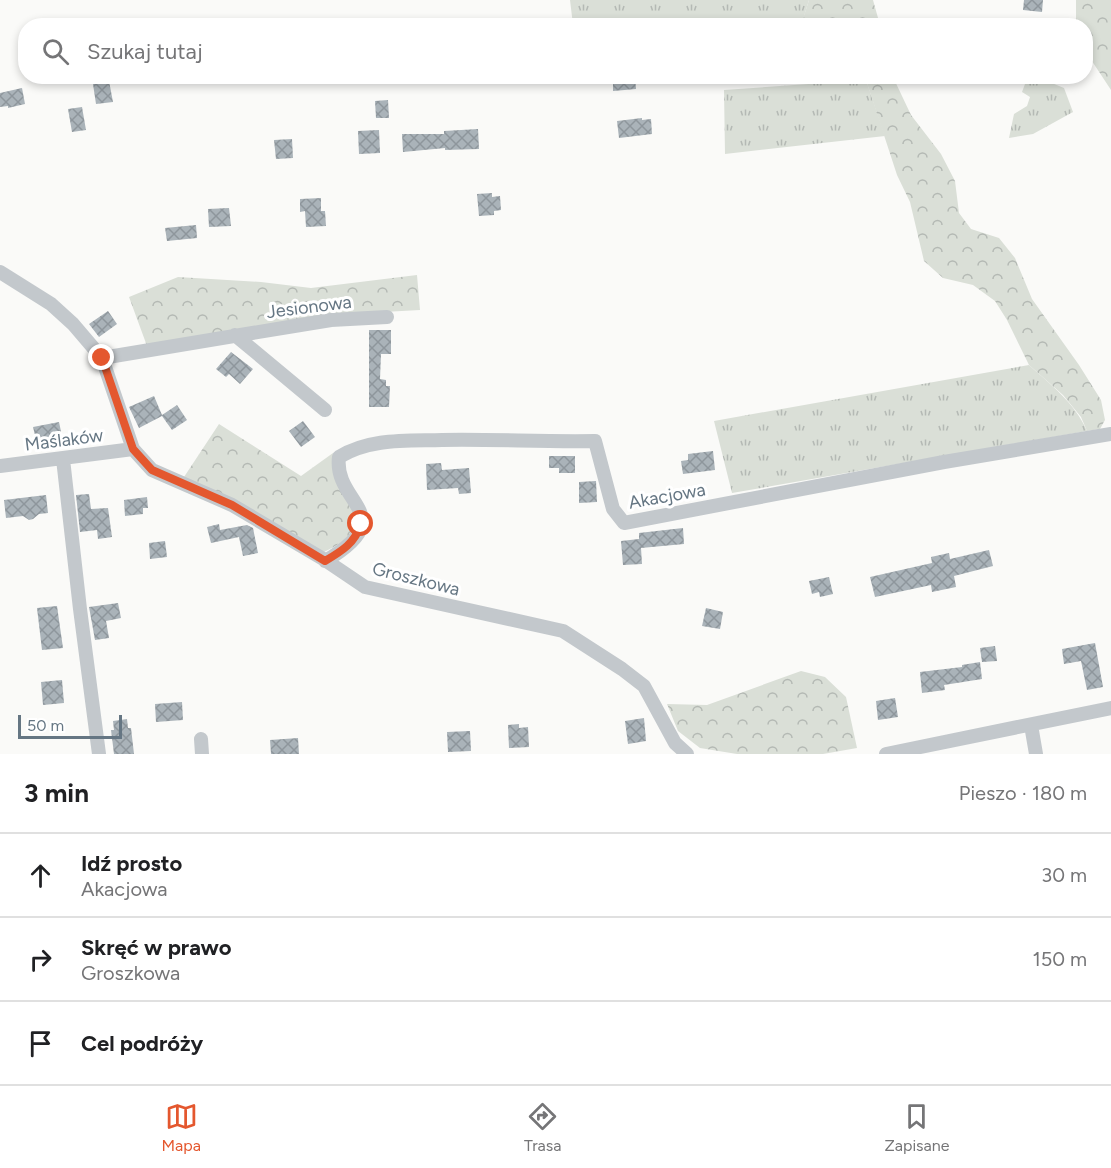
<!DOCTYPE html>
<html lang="pl">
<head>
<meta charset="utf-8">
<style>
	:root { --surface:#fff; --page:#f6f6f6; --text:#202124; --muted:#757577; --line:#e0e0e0; --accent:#e4572e }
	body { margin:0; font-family:Figtree,sans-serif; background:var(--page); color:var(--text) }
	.scale { position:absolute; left:18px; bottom:15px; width:104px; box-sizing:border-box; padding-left:6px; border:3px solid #657683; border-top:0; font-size:16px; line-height:21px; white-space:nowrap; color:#657683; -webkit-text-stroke:4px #fff; paint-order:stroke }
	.stop { position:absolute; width:18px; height:18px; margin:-14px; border:4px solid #e4572e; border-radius:50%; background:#fff }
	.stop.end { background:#e4572e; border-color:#fff; box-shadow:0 2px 6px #0008 }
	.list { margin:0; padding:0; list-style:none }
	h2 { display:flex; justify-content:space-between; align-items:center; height:78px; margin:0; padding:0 24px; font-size:26px }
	h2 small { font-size:20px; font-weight:400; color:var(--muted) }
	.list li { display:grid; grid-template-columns:39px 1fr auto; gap:18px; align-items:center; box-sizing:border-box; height:84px; padding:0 24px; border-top:2px solid var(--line) }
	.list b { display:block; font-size:22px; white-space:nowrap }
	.list p { margin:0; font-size:20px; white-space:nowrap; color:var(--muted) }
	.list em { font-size:20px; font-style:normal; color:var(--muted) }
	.icon { flex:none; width:33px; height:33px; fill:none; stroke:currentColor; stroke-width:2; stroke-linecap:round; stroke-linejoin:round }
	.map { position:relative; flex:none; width:1111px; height:754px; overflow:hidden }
	.search { position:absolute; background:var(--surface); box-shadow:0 3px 9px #0003; left:18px; right:18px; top:18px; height:66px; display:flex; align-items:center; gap:15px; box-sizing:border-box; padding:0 21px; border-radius:24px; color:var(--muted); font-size:22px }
	.sheet { height:330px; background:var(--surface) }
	nav { display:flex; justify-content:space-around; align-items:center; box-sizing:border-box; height:84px; border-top:2px solid var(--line); background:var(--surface); font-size:16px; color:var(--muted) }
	nav a { display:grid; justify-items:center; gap:3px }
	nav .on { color:var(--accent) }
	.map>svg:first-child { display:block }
</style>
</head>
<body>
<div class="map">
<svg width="1111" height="754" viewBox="0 0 1111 754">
	<defs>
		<pattern id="grass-tufts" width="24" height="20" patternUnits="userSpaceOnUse" patternTransform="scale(1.5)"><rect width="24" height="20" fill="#dadfd7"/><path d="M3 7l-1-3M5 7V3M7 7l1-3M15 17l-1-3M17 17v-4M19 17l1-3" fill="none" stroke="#b4b9b4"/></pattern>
		<pattern id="forest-crowns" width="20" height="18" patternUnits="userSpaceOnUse" patternTransform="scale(1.5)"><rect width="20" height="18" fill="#dadfd7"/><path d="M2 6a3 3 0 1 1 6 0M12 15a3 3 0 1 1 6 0" fill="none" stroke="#b4b9b4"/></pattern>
		<pattern id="building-cross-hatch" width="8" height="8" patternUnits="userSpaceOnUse" patternTransform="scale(1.5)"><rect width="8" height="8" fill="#aab3b9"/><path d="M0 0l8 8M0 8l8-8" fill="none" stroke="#8e969c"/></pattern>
	</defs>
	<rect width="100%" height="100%" fill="#fafaf8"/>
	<path fill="url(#grass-tufts)" d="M570,0H809L801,26L573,25Z
		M1042,79L1064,88L1073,112L1033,134L1009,138L1014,114L1027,106L1030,97L1022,92L1025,84Z
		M866,80L885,136L725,154L724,90Z
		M1029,365C1051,385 1075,403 1087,431L732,493L714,421Z"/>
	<path fill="url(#forest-crowns)" d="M809,0H873L880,25H801Z
		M1076,0H1111V90L1086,52V26L1076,25Z
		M865,77H893L911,115L941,154L955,181L959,213L971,229L999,238L1015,258L1032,299L1079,365L1101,400L1105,420L1100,429L1087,431L1081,417L1063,395L1029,365L1007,320L995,301L973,285L943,278L924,261L910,202L897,175Z
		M417,275L420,310L329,315L147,346L129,297L178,277L261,282L311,288Z
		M219,424L301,476L333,453V472L358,521C351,537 339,545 324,552L184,477Z
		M801,671L825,677L846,697L857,748L823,754H737L700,748L678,731L667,704L707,705Z"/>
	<path fill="url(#building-cross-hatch)" d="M1024,0H1043L1042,12L1023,10Z
		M613,76H635L636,89L613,91Z
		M109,81L113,102L96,104L93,84Z
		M22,88L25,104L8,108V106L0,107V93Z
		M388,100L389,118H376L375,101Z
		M82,107L86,130L72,132L68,109Z
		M642,118V120L651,119L652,134L619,138L617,121Z
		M478,129L479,149L445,150V148L403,152L402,134H444V131Z
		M379,130L380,153L359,154L358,131Z
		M292,139L293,158L276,159L274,140Z
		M492,193V197L500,196L501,210L494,211V215L479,216L477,194Z
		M321,198V211H325L326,226L306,227L305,211L300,212V199Z
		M229,208L231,226L209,227L208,209Z
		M196,225L197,238L167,241L165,228Z
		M108,311L117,324L99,337L89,324Z
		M369,330H391V354H381L380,379L386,380V386H390L389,407H369Z
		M231,352L253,369L240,384L229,374L226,377L216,369Z
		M154,396L162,415L177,405L187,420L172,430L162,416L139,428L129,407Z
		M303,421L315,437L301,447L289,431Z
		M59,422L63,441L42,445L41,438L36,439L33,427Z
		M713,451L715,470L683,474L681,461L688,460V454Z
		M549,456H575V473H559V468H549Z
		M441,463L442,470L469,468L471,493L459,494L458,488L427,490L426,464Z
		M596,481L597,502L579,503V482Z
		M89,494L91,509L108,508L112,537L98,539L97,530L80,532L76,495Z
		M46,495L48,513L39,514L33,519L29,520L23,516L6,518L4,500Z
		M147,497L148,508H143V514L125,516L124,500Z
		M219,524L220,530L247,525L253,528L258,553L243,556L239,537L211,543L207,527Z
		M683,528L684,544L641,548L642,564L623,565L621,541L639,539V533Z
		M165,541L167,557L150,559L149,543Z
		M989,550L993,566L954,576L956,587L932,592L931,585L875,597L870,577L932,563L931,557L949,553L950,559Z
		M829,577L833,594L820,597L819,592L812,594L809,581Z
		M118,603L121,618L106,621L109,638L95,640L89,607Z
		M57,606L63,648L42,650L37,608Z
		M706,608L723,612L720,629L702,626Z
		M1095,643L1103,687L1087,690L1081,661L1064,664L1062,649Z
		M995,646L997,661L982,662L980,648Z
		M980,662L982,679L944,685L945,690L922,693L920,672L962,667V665Z
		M62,680L64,703L43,705L41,682Z
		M895,698L898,717L878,720L876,701Z
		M182,702L183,720L156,722L155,704Z
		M644,718L646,741L628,744L625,721Z
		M127,719L128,728H131L134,754H114L111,730H114L113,721Z
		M519,724V728L528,727L529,747L509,748L508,725Z
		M470,731L471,751L448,752L447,732Z
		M298,738L299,754H271L270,740Z"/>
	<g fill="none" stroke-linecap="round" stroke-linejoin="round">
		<path stroke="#c3c8cc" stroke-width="14" d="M0,272L51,304L73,324L102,358L133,449L152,470L232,505L325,560L365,587L563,631L622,669L644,686L675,743L687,754
			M235,335L325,410
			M102,358L331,320L387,317
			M63,459L80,609L99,754
			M0,466L133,449
			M325,561C403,515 333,504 339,457C370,438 406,441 442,440C493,439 544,442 595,441L613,509L624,523L944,462L1111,434
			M1031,725L1036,754
			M201,739L202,754
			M886,754L1111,708"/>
	</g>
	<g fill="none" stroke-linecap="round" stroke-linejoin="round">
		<path stroke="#e4572e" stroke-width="8" d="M102,358L133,449L152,470L232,505L325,561C342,551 355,543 361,524"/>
	</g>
	<g text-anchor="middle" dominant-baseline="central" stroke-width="6" stroke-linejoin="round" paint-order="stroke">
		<g font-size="18" fill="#657683" stroke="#fff">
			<text transform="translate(309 307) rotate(-7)">Jesionowa</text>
			<text transform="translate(64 440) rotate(-7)">Maślaków</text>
			<text transform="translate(667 496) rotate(-10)">Akacjowa</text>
			<text transform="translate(416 579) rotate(14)">Groszkowa</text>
		</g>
	</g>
</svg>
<div class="scale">50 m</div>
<div class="stop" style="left:361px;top:524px"></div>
<div class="stop end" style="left:102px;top:358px"></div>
<div class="search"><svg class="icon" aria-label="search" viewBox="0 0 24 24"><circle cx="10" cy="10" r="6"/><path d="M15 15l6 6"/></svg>Szukaj tutaj</div>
</div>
<section class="sheet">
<h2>3 min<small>Pieszo · 180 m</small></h2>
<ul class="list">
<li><svg class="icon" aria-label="ahead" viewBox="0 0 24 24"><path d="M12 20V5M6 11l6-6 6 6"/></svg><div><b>Idź prosto</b><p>Akacjowa</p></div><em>30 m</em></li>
<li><svg class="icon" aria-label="right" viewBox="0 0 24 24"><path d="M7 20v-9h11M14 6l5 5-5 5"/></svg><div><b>Skręć w prawo</b><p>Groszkowa</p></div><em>150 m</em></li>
<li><svg class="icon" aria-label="arrive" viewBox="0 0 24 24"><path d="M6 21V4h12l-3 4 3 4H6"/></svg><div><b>Cel podróży</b></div></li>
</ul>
</section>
<nav>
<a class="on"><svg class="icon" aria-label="map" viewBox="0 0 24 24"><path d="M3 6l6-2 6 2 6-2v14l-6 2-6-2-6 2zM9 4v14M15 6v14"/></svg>Mapa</a>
<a><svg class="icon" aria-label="directions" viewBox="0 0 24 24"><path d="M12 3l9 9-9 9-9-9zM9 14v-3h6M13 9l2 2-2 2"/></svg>Trasa</a>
<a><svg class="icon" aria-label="saved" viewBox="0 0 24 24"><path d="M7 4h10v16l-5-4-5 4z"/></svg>Zapisane</a>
</nav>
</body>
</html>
